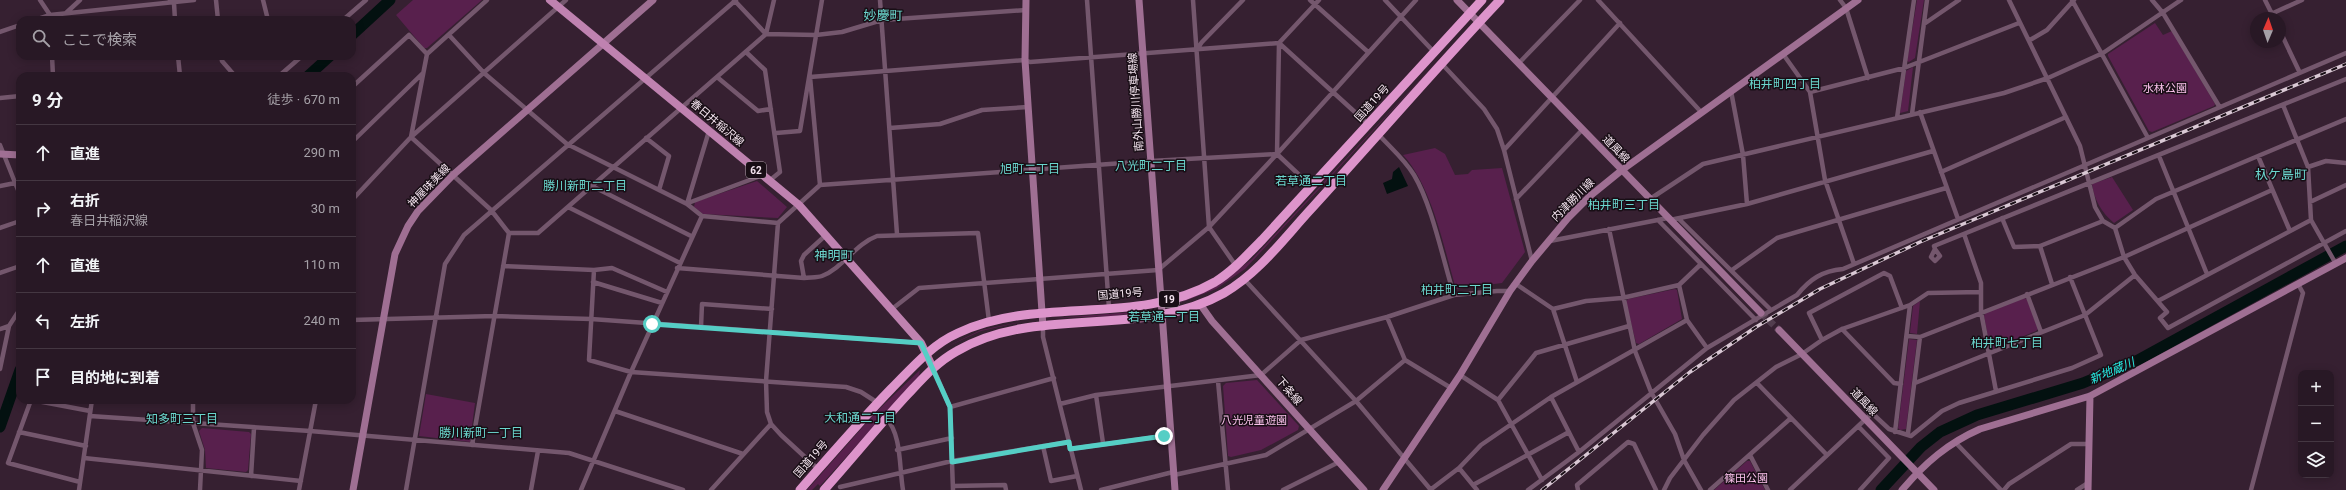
<!DOCTYPE html>
<html lang="ja">
<head>
<meta charset="utf-8">
<style>
	:root { --surface:#281825; --page:#30212d; --text:#f1f3f6; --muted:#a5a0a7; --line:#443742 }
	body { margin:0; font-family:Roboto,"Noto Sans JP",sans-serif; background:var(--page); color:var(--text) }
	.controls { position:absolute; right:12px; bottom:12px; display:grid; overflow:hidden; border-radius:8px; box-shadow:0 2px 10px #0003 }
	.controls button { width:36px; height:36px; display:grid; place-items:center; padding:0; border:0; border-bottom:1px solid var(--line); background:var(--surface); color:var(--text); font:20px sans-serif }
	.compass { position:absolute; left:2250px; top:12px; width:36px; height:36px; border-radius:50%; background:var(--surface); box-shadow:0 2px 10px #0003; rotate:2deg }
	.stop { position:absolute; width:12px; height:12px; margin:-9px; border:3px solid #55cec5; border-radius:50%; background:#fff }
	.stop.end { background:#55cec5; border-color:#fff; box-shadow:0 1px 4px #0008 }
	.list { margin:0; padding:0; list-style:none }
	h2 { display:flex; justify-content:space-between; align-items:center; height:52px; margin:0; padding:0 16px; font-size:17px }
	h2 small { font-size:13px; font-weight:400; color:var(--muted) }
	.list li { display:grid; grid-template-columns:26px 1fr auto; gap:12px; align-items:center; box-sizing:border-box; height:56px; padding:0 16px; border-top:1px solid var(--line) }
	.list b { display:block; font-size:15px; white-space:nowrap }
	.list p { margin:0; font-size:13px; white-space:nowrap; color:var(--muted) }
	.list em { font-size:13px; font-style:normal; color:var(--muted) }
	.icon { flex:none; width:22px; height:22px; fill:none; stroke:currentColor; stroke-width:2; stroke-linecap:round; stroke-linejoin:round }
	.map { position:relative; flex:none; width:2346px; height:490px; overflow:hidden }
	.search { position:absolute; background:var(--surface); box-shadow:0 2px 10px #0003; left:16px; top:16px; width:340px; height:44px; display:flex; align-items:center; gap:10px; box-sizing:border-box; padding:0 14px; border-radius:12px; color:var(--muted); font-size:15px }
	.panel { position:absolute; background:var(--surface); box-shadow:0 2px 10px #0003; left:16px; top:72px; width:340px; height:332px; border-radius:12px }
	.map>svg:first-child { display:block }
</style>
</head>
<body>
<div class="map">
<svg width="2346" height="490" viewBox="0 0 2346 490">
	<rect width="100%" height="100%" fill="#362031"/>
	<path fill="#58204d" d="M413,0H482L427,48H424L396,15Z
		M1917,0H1924L1915,58L1909,62L1907,61Z
		M2155,23L2163,35L2172,31L2215,104L2214,106L2152,132L2149,131L2108,56V54Z
		M1463,34L1245,269L1216,289L1177,304L1215,287L1252,259Z
		M1913,67L1908,111L1900,113L1906,71Z
		M1435,148L1445,154L1455,175L1468,174L1472,170L1502,168L1525,252L1502,283L1456,289C1444,248 1432,186 1403,155Z
		M2112,177L2133,210L2114,223C2102,213 2094,200 2092,184Z
		M757,181L787,207L778,218L703,214L694,207L695,202Z
		M1675,289L1677,290L1682,319L1639,344L1636,343L1626,302L1628,299Z
		M2024,298L2027,299L2038,329L2036,331L1993,349L1990,348L1984,316L1985,313Z
		M1920,301L1917,334L1910,333L1913,306Z
		M1147,311L1113,316L1055,318Z
		M1026,321L981,331L944,348L981,330Z
		M1909,339L1917,340L1906,429L1900,430L1898,428Z
		M920,370L919,376L820,486L818,484L812,490H807L876,412Z
		M1257,380L1299,426L1298,430L1261,450L1231,457L1228,456L1223,386L1226,383Z
		M426,394L475,403L470,442L419,436Z
		M202,428L249,432L251,434L248,470L246,472L206,468L205,450L199,431Z
		M1747,461H1750L1765,490H1714Z"/>
	<path fill="#031110" d="M1399,167L1408,186L1387,194L1383,183L1392,179L1393,172Z"/>
	<g fill="none" stroke-linecap="round" stroke-linejoin="round">
		<path stroke="#031110" stroke-width="11" d="M352,35L390,0
			M308,76L330,56
			M0,427L20,370
			M1881,490L1921,447L1940,432L1977,415L2083,383L2138,360L2346,246"/>
		<path stroke="#523d4e" stroke-width="7" stroke-dasharray="7 3.5" stroke-linecap="butt" d="M1761,313L1779,330"/>
		<path stroke="#74576d" stroke-width="4.5" d="M40,0L50,15V20
			M170,0L174,3L175,20
			M216,0L218,20
			M263,0L268,20
			M734,0L766,34L816,35L842,32L882,20L1026,10
			M880,0L897,234
			M1087,0L1109,308
			M1193,0L1209,227L1236,266
			M1310,0L1368,52
			M1385,0L1434,52
			M1598,0L1702,113
			M1840,0L1846,8L1868,78
			M2009,0L2080,146L2095,207L2103,221L2115,228L2124,257L2135,275L2167,312L2160,318L2168,328L2346,231
			M2072,0L2147,136
			M2152,0L2163,13L2219,106
			M2265,0L2274,18
			M66,13L80,0
			M2271,14L2302,0
			M35,20L50,15L194,0
			M343,20L366,0
			M1924,24L1959,0
			M2280,31L2299,71
			M0,32L20,25
			M449,35L484,73L567,144L687,204L702,216L778,223L820,185L1151,161L1277,154L1416,0
			M2030,40L2047,30L2074,0
			M1279,43L1368,124
			M1197,49L1202,42L1243,0
			M746,52L765,70L780,172L769,181
			M1783,54L1810,92L1825,180L1854,264
			M52,56L53,76
			M178,56L180,76
			M221,56L222,61L235,76
			M1442,64L1484,109L1497,129L1504,150L1532,261
			M1518,64L1580,0
			M279,76L302,56
			M717,77L758,111L771,109
			M352,87L409,35L427,54
			M1731,91L1743,155L1747,204
			M1810,92L1904,68L2019,23
			M0,98L20,96
			M2283,105L2308,167L2311,220L2336,264
			M1920,112L1958,219
			M1912,114L1927,0
			M1897,118L1914,0
			M890,128L940,124L982,110L1028,107
			M776,133L800,131L822,0
			M1379,135C1391,148 1405,160 1414,175C1432,205 1443,260 1454,295
			M646,138L669,156L659,190
			M352,142L423,73
			M0,145L20,195
			M1504,150L1620,23
			M1277,154L1312,187
			M2159,156L2207,274
			M2258,156L2290,231
			M2308,167L2326,161L2346,163
			M1941,172L2066,117
			M820,185L810,77L1025,60L1030,62L1279,43L1319,0
			M0,186L15,183
			M592,186L691,236
			M1516,199L1582,130
			M1650,199L1703,164L2004,93L2048,78L2103,53L2181,0
			M352,200L411,137L566,0
			M2310,202L2346,185
			M688,203L763,175
			M687,204L709,131
			M568,207L680,263
			M2002,218L2014,247L2040,246L2103,221
			M1679,219L1771,310
			M1658,220L1756,320
			M1670,220L1747,204L1933,151
			M778,223L766,381L767,412L771,424L781,435L818,469
			M0,228L20,221
			M2115,228L2156,199L2346,119
			M1609,229L1635,351L1651,392L1675,434L1684,460L1701,490
			M509,233H538L766,34L774,0
			M1964,234L1981,283V312L1996,391
			M1550,241L1668,218
			M2040,246L2052,284
			M1935,249L1940,256L1935,261L1931,257L1935,249L1934,246L2346,79
			M503,266L594,270L589,360L631,372L846,387L861,392L878,403
			M677,268L804,278C809,277 817,278 822,276C843,268 855,244 877,236L978,233L989,321
			M594,270L612,268L667,292
			M1732,270L1777,238L1946,188
			M0,273L20,266
			M804,278L801,261L804,255L826,235
			M1244,279L1356,401L1431,490
			M593,282L662,303
			M1516,284L1553,309L1586,301L1622,298L1679,285L1701,264
			M1679,285L1687,320L1707,348
			M2027,294L2041,332
			M2158,301L2311,220
			M892,309L919,288L1158,270L1209,227L1277,154L1279,43
			M1553,309L1577,382
			M1387,317L1405,360L1451,388
			M352,320L494,316L591,319L921,343
			M701,327L702,304L772,309
			M1043,327V337L1081,490
			M0,329L9,326L20,309
			M1842,329L1894,383L1901,384
			M1907,336L1920,337L2124,257L2272,190
			M1822,340L1809,313L1884,273L1890,276L1902,308
			M933,368L950,407L953,490
			M0,369L9,326
			M1460,375L1498,400L1542,480
			M1218,381L1228,490
			M1757,383L1827,455
			M1915,383L2085,315L2135,275
			M1096,395L1103,443
			M1551,397L1579,452
			M31,400L8,463L80,482
			M32,400L90,411
			M193,400V423L202,450L200,490
			M1498,400L1536,353L1629,326
			M1060,404L1096,395L1261,375L1301,340L1387,317L1454,295L1497,291H1510
			M950,407L1054,378
			M615,411L743,454
			M90,416L310,431L569,453L683,490
			M886,418C902,435 899,467 903,490
			M1858,426L1889,458L1860,490
			M19,432L86,446
			M1895,432L1910,305
			M1908,433L1920,337
			M1955,442L2001,490
			M472,445L509,233L491,210L411,137L427,54L487,0
			M1043,446L1051,481L1077,476
			M1070,449L1171,435
			M897,450L952,438
			M1750,455L1768,490
			M84,458L301,481
			M1459,468L1477,490
			M1174,475L1266,455L1356,401L1405,360
			M251,476L254,428
			M1473,485L1569,432
			M953,486L1005,485L1006,490
			M840,487L952,461L1069,442
			M79,490L92,400
			M299,490L316,400
			M406,490L445,264L464,235L736,0
			M531,490L538,451
			M581,490L631,372L702,216
			M711,490L771,424
			M1101,490L1173,472
			M1283,490L1339,462
			M1430,490L1459,468L1481,445L1551,397L1687,320
			M1528,490L1579,452L1707,348L1797,295C1810,279 1822,271 1843,269L2346,53
			M1578,490L1577,485L1628,442L1634,444L1656,490
			M1664,490L1670,478L1703,435L1734,400L1776,367L1802,354L1822,340L1842,329L1910,305L1928,293L1980,292
			M1710,490L1791,418
			M1790,490L1870,415H1874L1889,429L1911,436L1942,411L1959,403L2072,368L2101,355L2070,277
			M2004,490L2009,484L2071,444H2089
			M2077,490L2088,483
			M2251,490L2303,293L2298,284"/>
		<path stroke="#9f6f93" stroke-width="7" d="M1026,0L1025,60L1043,327
			M1139,0L1175,490
			M1457,0L1761,313
			M0,154L20,155
			M1200,304L1212,321L1364,490
			M1779,330L1934,490
			M353,490L395,254L408,226L418,211L453,175L653,0
			M1383,490L1460,375L1510,291L1532,261L1568,218L1590,196L1622,170L1858,0
			M1902,490C1925,463 1948,443 1980,429L2090,396L2346,258
			M2088,490L2090,396"/>
		<path stroke="#bf82b0" stroke-width="8" d="M550,0L799,205L921,343L933,368"/>
		<path stroke="#dd94cb" stroke-width="9" d="M800,490C830,456 860,421 891,389C912,368 931,345 958,333C1039,295 1137,327 1215,282C1233,271 1247,255 1262,240L1482,0
			M824,490C853,458 879,425 908,394C923,378 937,362 957,351C1037,304 1141,340 1224,293C1259,273 1285,237 1312,208C1375,139 1436,68 1500,0"/>
		<g stroke="#d9c8d4" stroke-width="3.5">
			<path id="rail" d="M1542,490L1690,372L1756,327L1820,289L1920,242L2346,64"/>
		</g>
		<use href="#rail" stroke="#180e15" stroke-width="2" stroke-dasharray="6" stroke-linecap="butt"/>
	</g>
	<g fill="none" stroke-linecap="round" stroke-linejoin="round">
		<path stroke="#55cec5" stroke-width="5" d="M652,324L921,343L950,407L952,462L1069,442L1070,449L1164,436"/>
	</g>
	<g text-anchor="middle" dominant-baseline="central" stroke-width="3" stroke-linejoin="round" paint-order="stroke">
		<g fill="#180e15" stroke="#b2a4ae" stroke-width="1">
			<rect x="746" y="162" width="20" height="16" rx="3"/>
			<rect x="1159" y="291" width="20" height="16" rx="3"/>
		</g>
		<g font-size="10" font-weight="bold" fill="#f4e4ef">
			<text x="756" y="170">62</text>
			<text x="1169" y="299">19</text>
		</g>
		<g font-size="11" fill="#fac0eb" stroke="#180e15">
			<text x="2165" y="88">水林公園</text>
			<text x="1254" y="420">八光児童遊園</text>
			<text x="1746" y="478">篠田公園</text>
		</g>
		<g font-size="11" fill="#f4e4ef" stroke="#180e15">
			<text transform="translate(1136 102) rotate(-94)">南外山勝川停車場線</text>
			<text transform="translate(1372 103) rotate(-48)">国道19号</text>
			<text transform="translate(717 123) rotate(40)">春日井稲沢線</text>
			<text transform="translate(1616 149) rotate(46)">道風線</text>
			<text transform="translate(429 186) rotate(-46)">神屋味美線</text>
			<text transform="translate(1573 200) rotate(-45)">内津勝川線</text>
			<text transform="translate(1120 294) rotate(-5)">国道19号</text>
			<text transform="translate(1289 391) rotate(49)">下条線</text>
			<text transform="translate(1864 402) rotate(46)">道風線</text>
			<text transform="translate(811 459) rotate(-49)">国道19号</text>
		</g>
		<g font-size="12" fill="#6bd6ce" stroke="#180e15">
			<text x="1785" y="84">柏井町四丁目</text>
			<text x="1151" y="166">八光町二丁目</text>
			<text x="1030" y="169">旭町二丁目</text>
			<text x="1311" y="181">若草通二丁目</text>
			<text x="585" y="186">勝川新町二丁目</text>
			<text x="1624" y="205">柏井町三丁目</text>
			<text x="1457" y="290">柏井町二丁目</text>
			<text x="1164" y="317">若草通一丁目</text>
			<text x="2007" y="343">柏井町七丁目</text>
			<text x="860" y="418">大和通二丁目</text>
			<text x="182" y="419">知多町三丁目</text>
			<text x="481" y="433">勝川新町一丁目</text>
		</g>
		<g font-size="12" font-style="italic" fill="#26ede3" stroke="#180e15">
			<text transform="translate(2112 371) rotate(-23)">新地蔵川</text>
		</g>
		<g font-size="13" fill="#6bd6ce" stroke="#180e15">
			<text x="883" y="15">妙慶町</text>
			<text x="2281" y="174">杁ケ島町</text>
			<text x="834" y="255">神明町</text>
		</g>
	</g>
</svg>
<div class="controls">
<button>+</button>
<button>−</button>
<button><svg class="icon" aria-label="layers" viewBox="0 0 24 24"><path d="M12 4l9 5-9 5-9-5zM3 14l9 5 9-5"/></svg></button>
</div>
<svg class="compass" viewBox="-18 -18 36 36"><path d="M0-13l5 13h-10z" fill="#e53935"/><path d="M0 13l5-13h-10z" fill="#a5a0a7"/></svg>
<div class="stop" style="left:652px;top:324px"></div>
<div class="stop end" style="left:1164px;top:436px"></div>
<div class="search"><svg class="icon" aria-label="search" viewBox="0 0 24 24"><circle cx="10" cy="10" r="6"/><path d="M15 15l6 6"/></svg>ここで検索</div>
<section class="panel">
<h2>9 分<small>徒歩 · 670 m</small></h2>
<ul class="list">
<li><svg class="icon" aria-label="ahead" viewBox="0 0 24 24"><path d="M12 20V5M6 11l6-6 6 6"/></svg><div><b>直進</b></div><em>290 m</em></li>
<li><svg class="icon" aria-label="right" viewBox="0 0 24 24"><path d="M7 20v-9h11M14 6l5 5-5 5"/></svg><div><b>右折</b><p>春日井稲沢線</p></div><em>30 m</em></li>
<li><svg class="icon" aria-label="ahead" viewBox="0 0 24 24"><path d="M12 20V5M6 11l6-6 6 6"/></svg><div><b>直進</b></div><em>110 m</em></li>
<li><svg class="icon" aria-label="left" viewBox="0 0 24 24"><path d="M17 20v-9H6M10 6l-5 5 5 5"/></svg><div><b>左折</b></div><em>240 m</em></li>
<li><svg class="icon" aria-label="arrive" viewBox="0 0 24 24"><path d="M6 21V4h12l-3 4 3 4H6"/></svg><div><b>目的地に到着</b></div></li>
</ul>
</section>
</div>
</body>
</html>
